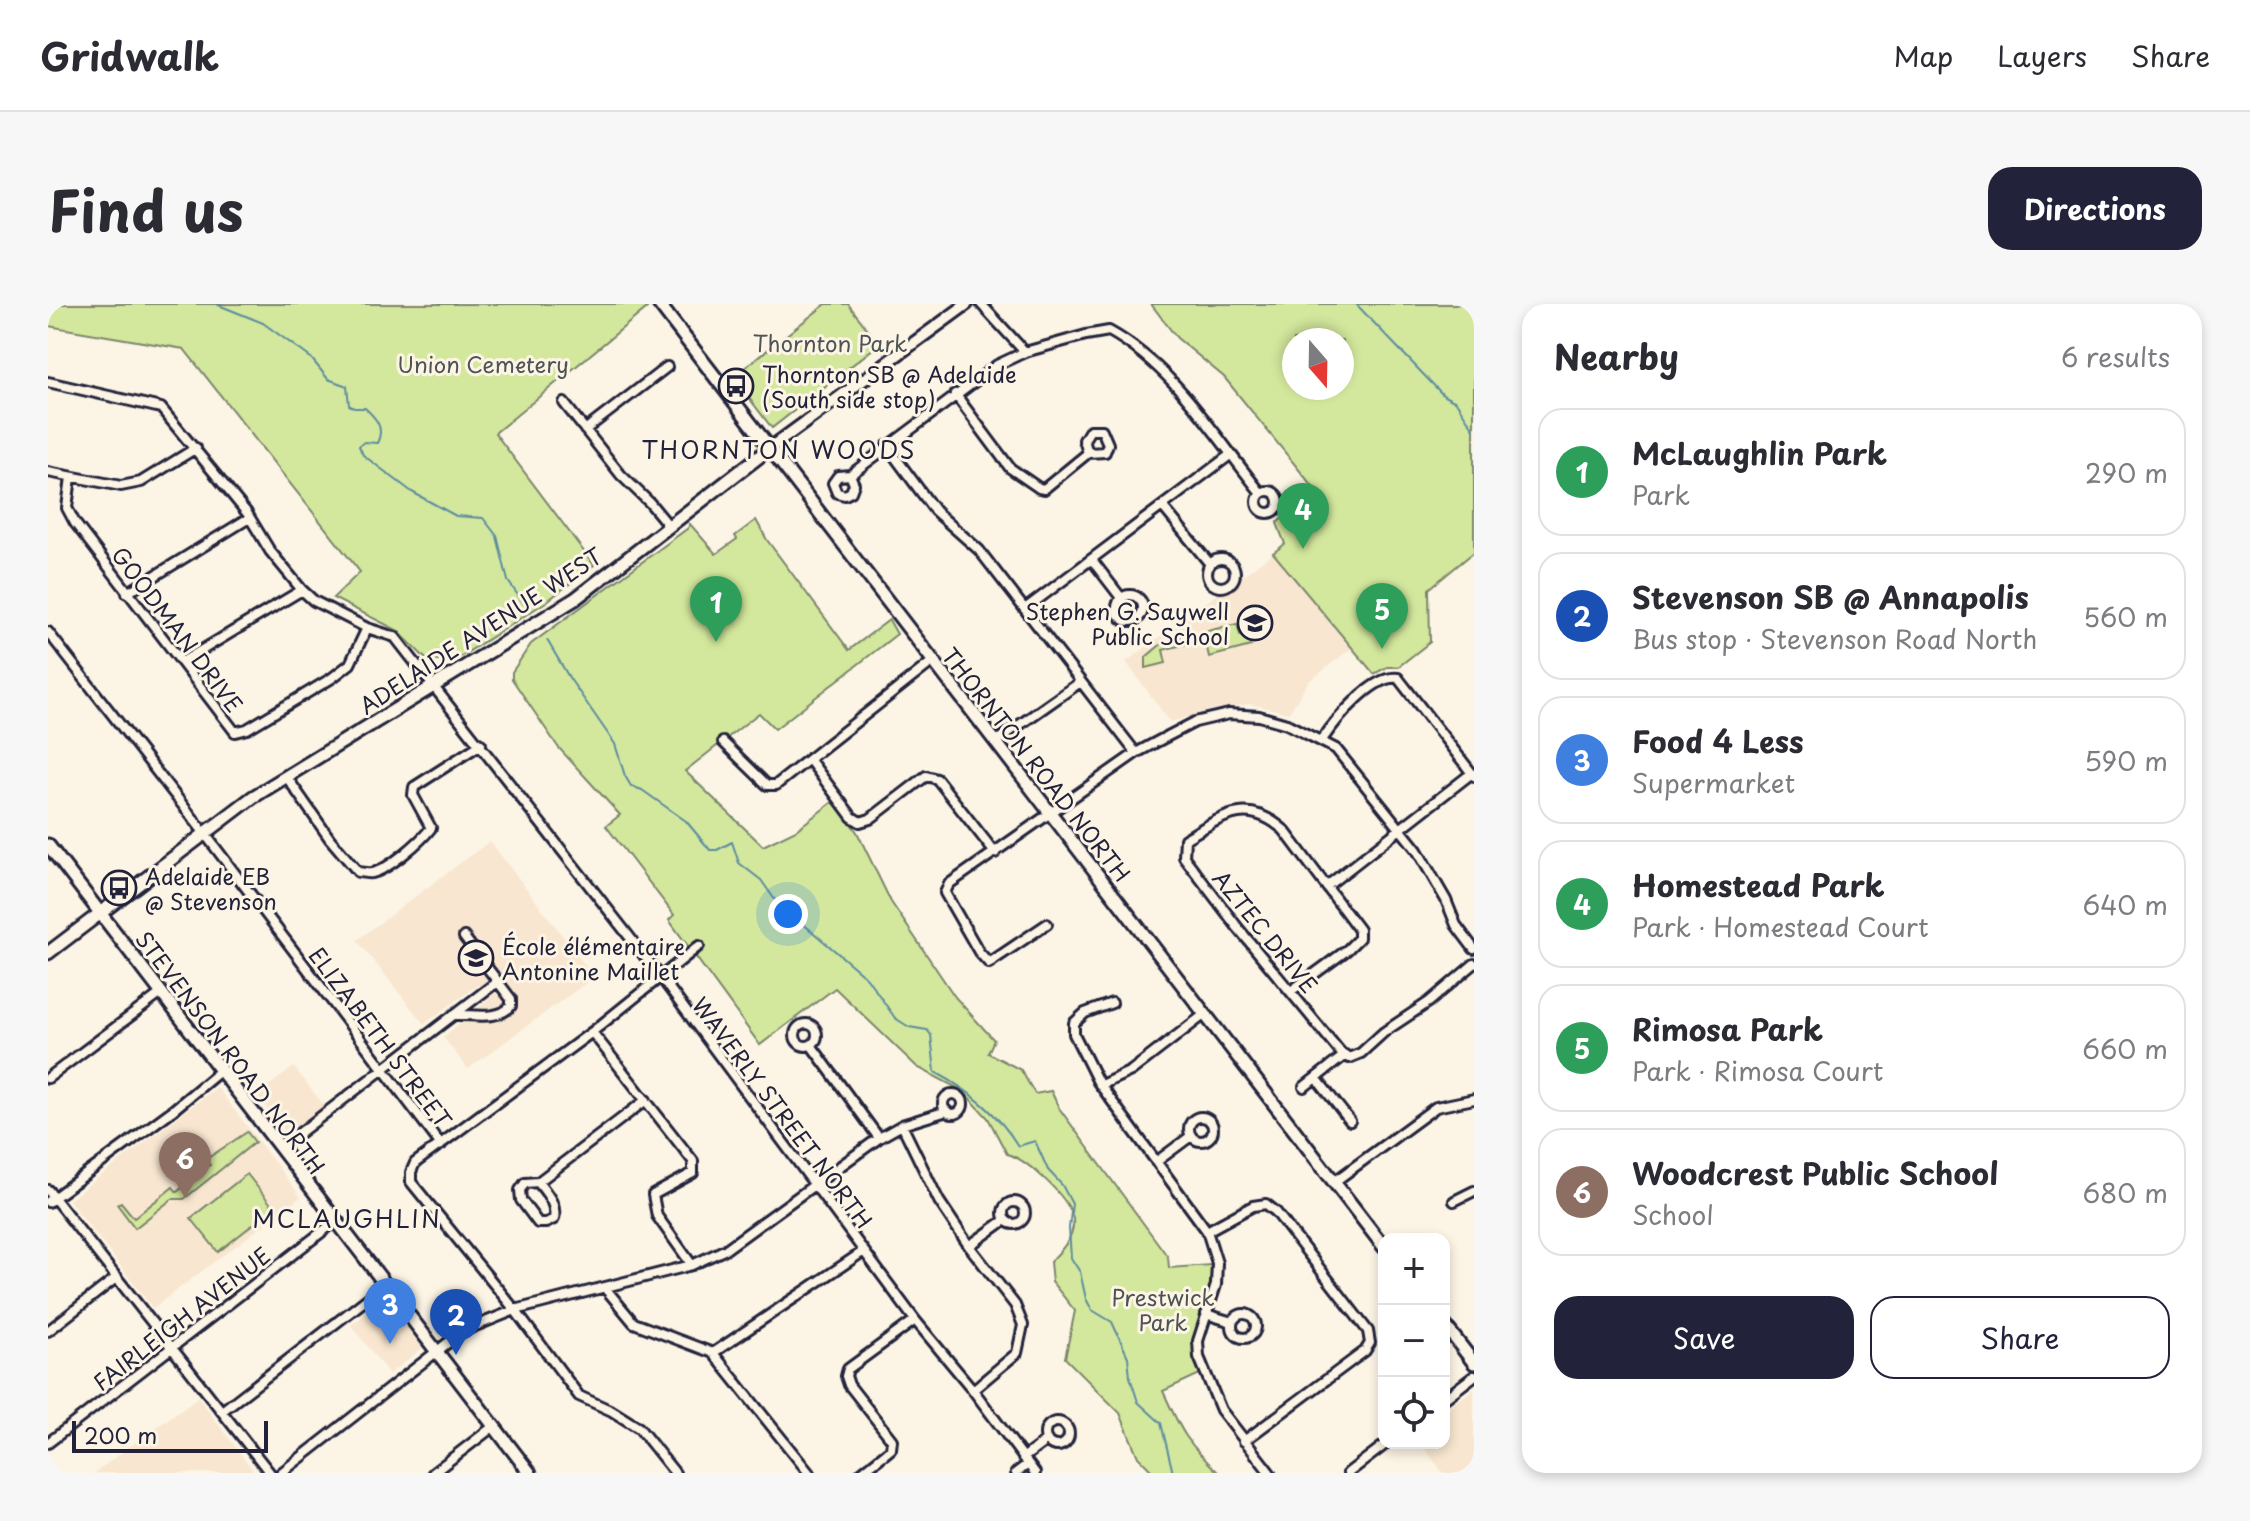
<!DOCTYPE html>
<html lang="en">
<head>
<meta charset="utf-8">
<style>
	:root { --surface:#fff; --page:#f7f7f7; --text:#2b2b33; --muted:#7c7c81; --line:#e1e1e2; --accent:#22223b }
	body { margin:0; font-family:"Playpen Sans",sans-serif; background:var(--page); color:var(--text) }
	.controls { position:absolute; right:24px; bottom:24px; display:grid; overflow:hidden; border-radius:16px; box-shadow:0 4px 12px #0003 }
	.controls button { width:72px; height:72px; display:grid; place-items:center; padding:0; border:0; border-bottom:2px solid var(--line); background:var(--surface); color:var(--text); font:40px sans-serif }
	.compass { position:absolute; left:1234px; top:24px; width:72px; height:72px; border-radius:50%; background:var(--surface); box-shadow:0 4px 12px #0003; rotate:160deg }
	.scale { position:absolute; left:24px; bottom:20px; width:196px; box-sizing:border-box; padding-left:8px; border:4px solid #22223b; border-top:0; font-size:22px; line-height:28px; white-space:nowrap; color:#22223b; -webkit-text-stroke:6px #fcf5e5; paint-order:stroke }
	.you { position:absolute; left:740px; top:610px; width:28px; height:28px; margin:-20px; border:6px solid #fff; border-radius:50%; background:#1a73e8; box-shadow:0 0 0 12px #1a73e833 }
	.badge { display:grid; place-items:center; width:52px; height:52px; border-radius:50%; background:var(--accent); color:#fff; font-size:26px; font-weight:700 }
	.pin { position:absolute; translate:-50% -66px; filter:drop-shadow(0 2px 4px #0008) }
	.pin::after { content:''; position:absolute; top:42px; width:28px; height:24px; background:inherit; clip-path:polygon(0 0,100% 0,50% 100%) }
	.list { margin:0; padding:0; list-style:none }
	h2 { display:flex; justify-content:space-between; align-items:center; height:104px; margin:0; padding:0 32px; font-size:34px }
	h2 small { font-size:26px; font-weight:400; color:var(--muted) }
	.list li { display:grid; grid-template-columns:52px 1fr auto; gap:24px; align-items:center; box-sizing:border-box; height:128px; margin:0 16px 16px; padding:0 16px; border:2px solid var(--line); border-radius:24px }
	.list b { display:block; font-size:30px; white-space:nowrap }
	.list p { margin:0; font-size:26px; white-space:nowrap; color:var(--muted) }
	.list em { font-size:26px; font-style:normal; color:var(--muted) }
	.actions { display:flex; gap:16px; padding:24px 32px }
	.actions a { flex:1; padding:18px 0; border:2px solid var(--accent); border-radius:24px; text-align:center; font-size:28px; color:var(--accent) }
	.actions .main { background:var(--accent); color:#fff }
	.icon { flex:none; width:44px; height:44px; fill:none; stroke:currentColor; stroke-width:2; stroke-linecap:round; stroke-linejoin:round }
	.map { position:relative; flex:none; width:1426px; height:1169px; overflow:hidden; border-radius:24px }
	header { display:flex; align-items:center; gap:48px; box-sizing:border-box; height:112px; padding:0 40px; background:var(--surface); border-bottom:2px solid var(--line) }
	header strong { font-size:38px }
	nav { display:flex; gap:44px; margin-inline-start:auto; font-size:28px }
	.intro { display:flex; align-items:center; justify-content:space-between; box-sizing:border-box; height:192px; padding:0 48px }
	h1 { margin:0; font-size:56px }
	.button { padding:20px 36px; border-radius:24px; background:var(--accent); color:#fff; font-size:28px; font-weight:700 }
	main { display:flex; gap:48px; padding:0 48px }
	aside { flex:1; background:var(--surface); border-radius:24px; box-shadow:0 4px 12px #0003 }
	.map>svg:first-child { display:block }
</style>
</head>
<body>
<header>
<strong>Gridwalk</strong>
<nav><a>Map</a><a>Layers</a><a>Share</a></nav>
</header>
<div class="intro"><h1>Find us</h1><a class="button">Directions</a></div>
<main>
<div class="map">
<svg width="1426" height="1169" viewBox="0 0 1426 1169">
	<rect width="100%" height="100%" fill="#fcf5e5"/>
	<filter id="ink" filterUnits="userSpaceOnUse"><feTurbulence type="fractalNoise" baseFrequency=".0125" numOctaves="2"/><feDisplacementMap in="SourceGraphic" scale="16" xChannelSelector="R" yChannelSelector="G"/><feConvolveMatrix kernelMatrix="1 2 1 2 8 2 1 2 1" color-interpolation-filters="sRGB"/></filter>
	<g filter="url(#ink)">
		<path fill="#f8e6d0" d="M1225,249L1304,344L1260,378L1241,409L1202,400L1166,405L1122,418L1078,358Z
			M442,537L546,673L420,765L395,733L441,695L430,681L376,720L309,636Z
			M246,763L281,808L244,836L208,791Z
			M169,783L253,893L105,1004L21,896Z
			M339,994L376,1043L341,1070L303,1021Z
			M1426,1085V1169H1395L1372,1139H1396V1107Z
			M150,1093L207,1169H46Z"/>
		<path fill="#d3e89d" stroke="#7a856c" stroke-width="2" fill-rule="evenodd" d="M0,0H596L599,4L447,129L546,261L498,298L412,353L398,357L378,355L349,326L285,294L312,268L136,45L0,22Z
			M778,0H800L831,40L724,124L685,73Z
			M1103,0H1426V248L1381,285L1382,338L1350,363H1339L1326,370L1225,249L1237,240L1229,219L1240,209V195L1269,188L1176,73L1129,34ZM1246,36H1294V84H1246Z
			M708,216L719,236L801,346L841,316L849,330L727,425L711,409L637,467L715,542L748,526L786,497L809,528L843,598L907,693L946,736L940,749L973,766L987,790L1003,787L1011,804L1120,953L1121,964L1163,961C1166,1003 1135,1027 1154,1069L1115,1087C1133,1127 1139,1139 1171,1169H1106L1090,1153L1072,1109L1017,1054L1027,1007L1004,978L1002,958C1013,947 1027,933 1025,915C1022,894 978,854 959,850L940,814L915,787L869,763L787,684L712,741L621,616L626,611L558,522L572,511L510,443L464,375V368L483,340L640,224L642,220L668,250L689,235L687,232Z
			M1189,320L1192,331L1203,342L1161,353L1157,335L1115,346L1118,359L1098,364V353L1117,337Z
			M199,828L207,838L136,895H124L87,924L69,900L73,898L86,914L125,883L129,888L162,861L157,856Z
			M199,870L226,904L170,948L143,914Z"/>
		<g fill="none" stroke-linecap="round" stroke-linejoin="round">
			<path stroke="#5d8ba0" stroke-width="2" d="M168,0L215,19L263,54L280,75L299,82L301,101L306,104H317C328,114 337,124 329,139L316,138L311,142L315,151L364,188L408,212L435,214L449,232L460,277L481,307
				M1308,0L1396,92L1408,98L1426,125
				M499,336L522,375L567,440L577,472L583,482L594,486L638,517L662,546H669L684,538L691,559L713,576L727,596L819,674L847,714L861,723L879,726L883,731L887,768C921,786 950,809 970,842L987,837L1000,866L1014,881L1024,900L1021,924L1023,954L1032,968L1038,995L1044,1006L1064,1018L1080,1053L1082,1073L1090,1098L1113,1119L1125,1169"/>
			<g stroke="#22223b" stroke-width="14">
				<path id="minor" d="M933,0L977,48
					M0,78L113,104L199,209L222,247L254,286L266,297L319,324L347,333L612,672L867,1016L925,1086L987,1169
					M907,90L962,164L991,184L996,185L1040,149L1057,148L1060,140L1054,126H1042L1036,136L1040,149
					M516,99L573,171L602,199L621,222
					M537,126L619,63
					M839,142L887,207L931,246L1088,449
					M0,168L73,182L93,178L148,144
					M802,171L806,180L803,188L797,191L789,189L785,179L790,172L802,171L949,61L977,48L1038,31L1061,27C1126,63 1167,132 1213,189
					M23,173L19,204L27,219L187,428L199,425L284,374L302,360L319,324
					M1209 198a11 11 0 1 1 22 0a11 11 0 1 1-22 0Z
					M1115,203L1162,260
					M1159 269a14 14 0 1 1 28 0a14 14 0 1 1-28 0Z
					M1044,256L1074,295
					M79,289L201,214
					M1069 304a13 13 0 1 1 26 0a13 13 0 1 1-26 0Z
					M977,305L1182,151
					M0,328L151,522L393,841
					M134,358L254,286
					M1274,436C1287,417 1325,370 1350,374L1426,472
					M675,438L719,481H728L885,357
					M947,438L1031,379
					M761,455L804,513L812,518L822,515L878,472L889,475L947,549
					M238,472L282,535L310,568C315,568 319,570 324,569C340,566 373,537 383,524L365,491L366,483L433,440
					M1279,582L1424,469
					M999,620L941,659L931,648L897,589L901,580L1088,449L1116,434L1147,418L1181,410L1211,412L1239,420L1288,445L1369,546L1398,596L1408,621L1426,645
					M1243,687L1299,646L1311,634V626L1236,526C1198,493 1174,513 1137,535L1136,553L1190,624L1293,749L1301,754L1313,749L1336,728L1381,698L1426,660
					M1064,699L1037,709L1026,719V730L1050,778L1159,927L1169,959L1168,981L1150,1037L1151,1053L1173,1106L1222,1169
					M407,711C425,710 450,717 463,702V695L416,633
					M747 731a11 11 0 1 1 22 0a11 11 0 1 1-22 0Z
					M544,728L645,857V869L605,891L609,912L644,961
					M763,741L831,834
					M0,774L112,690
					M1268,774L1302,817
					M1053,781L1083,767L1157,710
					M1256,783L1297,751
					M895 800a10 10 0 1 1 20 0a10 10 0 1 1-20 0Z
					M1141 825a12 12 0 1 1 24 0a12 12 0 1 1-24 0Z
					M854,821L891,897L921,942L967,1001L975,1021L969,1049L925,1086
					M232,844L450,677
					M1108,858L1143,832
					M490,878C499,890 509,900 506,915L498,919H490L473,896L472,886L477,879L490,878L598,796
					M1286,878L1388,803L1426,795
					M0,886L222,1169
					M1406,897L1426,887
					M955 909a11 11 0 1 1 22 0a11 11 0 1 1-22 0Z
					M0,898L125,806L172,767
					M1159,927L1205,902L1218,900L1228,908L1320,1027L1322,1039L1317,1047L1196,1137
					M921,942L957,916
					M557,984L586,1019L665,1049L761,1169
					M1184 1022a12 12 0 1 1 24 0a12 12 0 1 1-24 0Z
					M1158,1010L1184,1018
					M0,1027L69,973
					M665,1049L816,947
					M1396,1095L1426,1072
					M174,1107L337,981
					M997 1130a12 12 0 1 1 24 0a12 12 0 1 1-24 0Z
					M0,1139L288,917
					M975,1154L999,1136
					M233,1169L415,1027L467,1006L644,961L678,945L831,834L854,821L899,807
					M385,1169L446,1122
					M627,1169L591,1124L564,1107L531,1092L467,1006L363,878V868L367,859L544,728L651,642
					M813,1169L843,1145L844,1136L801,1081L798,1072L800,1065L867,1016
					M968,1169L980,1160
					M1300,1169L1339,1139"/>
			</g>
			<g stroke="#22223b" stroke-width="16">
				<path id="tertiary" d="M722,144L919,0"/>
			</g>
			<g stroke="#22223b" stroke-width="17">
				<path id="secondary" d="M611,0L1336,943
					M0,541L482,1169
					M0,649L205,493L527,295L722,144
					M1396,1020L1426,1059"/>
			</g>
			<use href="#minor" stroke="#fcf5e5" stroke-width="8"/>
			<use href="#tertiary" stroke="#fcf5e5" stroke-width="10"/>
			<use href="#secondary" stroke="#fcf5e5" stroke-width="11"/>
		</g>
	</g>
	<defs>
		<g id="bus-ring" transform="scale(1.8)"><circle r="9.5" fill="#fcf5e5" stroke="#22223b" stroke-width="1.5"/><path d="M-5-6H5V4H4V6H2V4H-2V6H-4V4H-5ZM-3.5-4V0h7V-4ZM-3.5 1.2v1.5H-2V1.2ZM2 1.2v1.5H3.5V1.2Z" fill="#22223b"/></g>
		<g id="school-ring" transform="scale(1.8)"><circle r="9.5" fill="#fcf5e5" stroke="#22223b" stroke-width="1.5"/><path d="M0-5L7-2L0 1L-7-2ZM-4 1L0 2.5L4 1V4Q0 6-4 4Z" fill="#22223b"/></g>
	</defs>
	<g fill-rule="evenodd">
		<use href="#bus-ring" x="688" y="82"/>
		<use href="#school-ring" x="1207" y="319"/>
		<use href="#bus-ring" x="71" y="584"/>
		<use href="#school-ring" x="428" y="654"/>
	</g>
	<g text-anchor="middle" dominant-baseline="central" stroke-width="6" stroke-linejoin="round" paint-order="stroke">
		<g font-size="22" fill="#4e5454" stroke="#fcf5e5">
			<text x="782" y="38">Thornton Park</text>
			<text x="435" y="59">Union Cemetery</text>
			<text x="1115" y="992">Prestwick<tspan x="1115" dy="25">Park</tspan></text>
		</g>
		<g font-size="22" fill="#22223b" stroke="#fcf5e5" text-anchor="start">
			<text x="714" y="69">Thornton SB @ Adelaide<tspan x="714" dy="25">(South side stop)</tspan></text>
			<text x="1181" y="306" text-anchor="end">Stephen G. Saywell<tspan x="1181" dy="25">Public School</tspan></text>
			<text x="97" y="571">Adelaide EB<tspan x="97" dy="25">@ Stevenson</tspan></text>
			<text x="454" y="641">École élémentaire<tspan x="454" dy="25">Antonine Maillet</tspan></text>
		</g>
		<g font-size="22" fill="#22223b" stroke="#fcf5e5">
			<text transform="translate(130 325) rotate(53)">GOODMAN DRIVE</text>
			<text transform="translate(432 326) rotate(-33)">ADELAIDE AVENUE WEST</text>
			<text transform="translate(989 460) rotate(52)">THORNTON ROAD NORTH</text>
			<text transform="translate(1218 627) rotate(51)">AZTEC DRIVE</text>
			<text transform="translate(333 733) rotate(53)">ELIZABETH STREET</text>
			<text transform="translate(183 748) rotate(53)">STEVENSON ROAD NORTH</text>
			<text transform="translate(735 808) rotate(53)">WAVERLY STREET NORTH</text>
			<text transform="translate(133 1014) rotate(-38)">FAIRLEIGH AVENUE</text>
		</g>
		<g font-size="24" letter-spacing="2" fill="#22223b" stroke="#fcf5e5">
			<text x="731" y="145">THORNTON WOODS</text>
			<text x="299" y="914">MCLAUGHLIN</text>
		</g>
	</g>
</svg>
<div class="controls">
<button>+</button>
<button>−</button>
<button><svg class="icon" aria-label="locate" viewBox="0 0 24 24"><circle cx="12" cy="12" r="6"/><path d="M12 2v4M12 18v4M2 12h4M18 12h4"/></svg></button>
</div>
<svg class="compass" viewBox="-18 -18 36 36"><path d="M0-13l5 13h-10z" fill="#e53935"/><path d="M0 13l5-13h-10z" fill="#7c7c81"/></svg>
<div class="scale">200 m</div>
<div class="you"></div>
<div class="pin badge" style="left:668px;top:338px;background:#2e9e5b">1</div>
<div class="pin badge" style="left:408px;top:1051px;background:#1a4fb4">2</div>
<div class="pin badge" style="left:342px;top:1040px;background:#3f7fe0">3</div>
<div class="pin badge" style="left:1255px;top:245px;background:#2e9e5b">4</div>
<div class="pin badge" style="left:1334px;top:345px;background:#2e9e5b">5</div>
<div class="pin badge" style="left:137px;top:894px;background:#8d6e63">6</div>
</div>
<aside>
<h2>Nearby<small>6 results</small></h2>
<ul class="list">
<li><span class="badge" style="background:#2e9e5b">1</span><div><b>McLaughlin Park</b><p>Park</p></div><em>290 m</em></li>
<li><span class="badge" style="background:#1a4fb4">2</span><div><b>Stevenson SB @ Annapolis</b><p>Bus stop · Stevenson Road North</p></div><em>560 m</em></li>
<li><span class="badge" style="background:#3f7fe0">3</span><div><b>Food 4 Less</b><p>Supermarket</p></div><em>590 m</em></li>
<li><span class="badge" style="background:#2e9e5b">4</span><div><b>Homestead Park</b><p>Park · Homestead Court</p></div><em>640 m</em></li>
<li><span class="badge" style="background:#2e9e5b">5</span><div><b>Rimosa Park</b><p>Park · Rimosa Court</p></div><em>660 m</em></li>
<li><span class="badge" style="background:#8d6e63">6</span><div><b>Woodcrest Public School</b><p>School</p></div><em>680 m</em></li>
</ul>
<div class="actions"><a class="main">Save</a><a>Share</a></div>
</aside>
</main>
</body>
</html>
